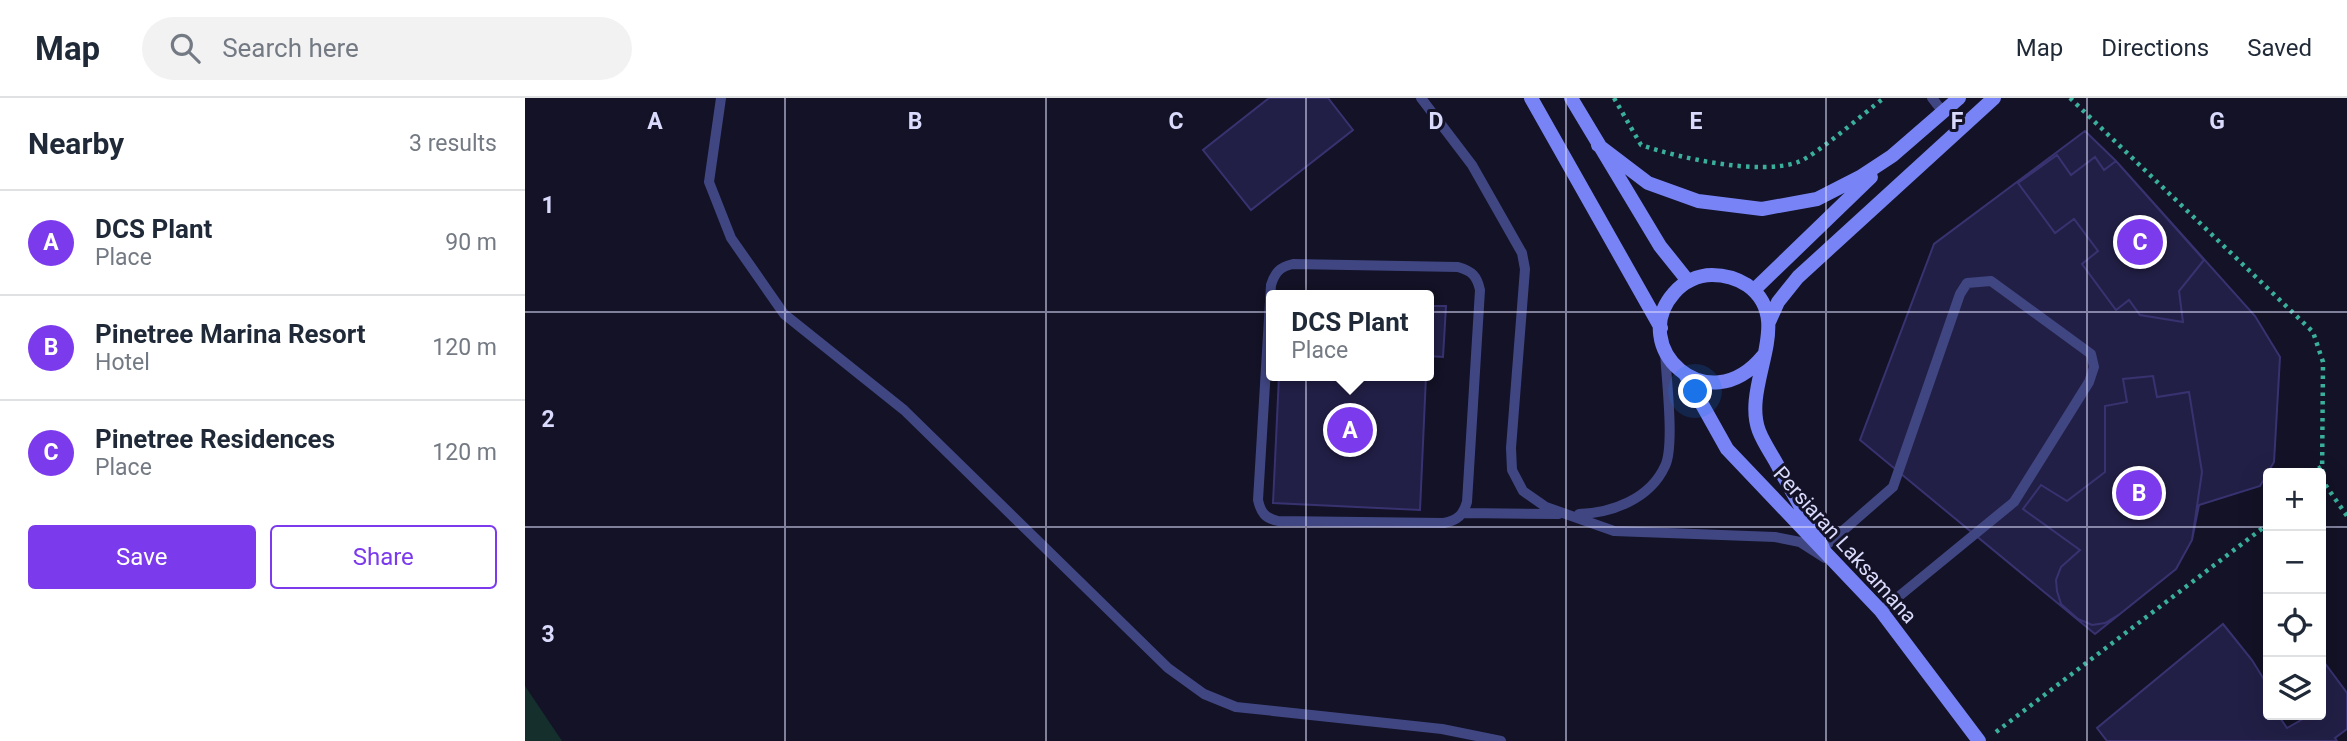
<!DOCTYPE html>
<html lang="en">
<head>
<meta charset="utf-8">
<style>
	:root { --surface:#fff; --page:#f2f2f3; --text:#1f2937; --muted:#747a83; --line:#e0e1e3; --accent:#7c3aed }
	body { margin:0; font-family:Roboto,sans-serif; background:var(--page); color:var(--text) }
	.controls { position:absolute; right:21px; bottom:21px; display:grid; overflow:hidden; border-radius:7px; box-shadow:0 7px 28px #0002 }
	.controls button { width:63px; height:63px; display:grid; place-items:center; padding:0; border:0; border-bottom:2px solid var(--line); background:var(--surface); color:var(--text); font:35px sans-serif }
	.you { position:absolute; left:1171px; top:294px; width:24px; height:24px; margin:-18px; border:5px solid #fff; border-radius:50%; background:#1a73e8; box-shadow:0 0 0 10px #1a73e833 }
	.badge { display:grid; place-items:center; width:46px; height:46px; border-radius:50%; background:var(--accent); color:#fff; font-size:23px; font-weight:700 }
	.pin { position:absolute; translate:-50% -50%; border:4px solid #fff; box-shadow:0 2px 7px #0006 }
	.popup { position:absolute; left:741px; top:192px; width:168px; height:91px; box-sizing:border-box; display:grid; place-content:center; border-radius:7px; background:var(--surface); filter:drop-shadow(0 2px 5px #0005); font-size:23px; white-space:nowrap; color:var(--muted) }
	.popup b { font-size:26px; color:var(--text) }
	.popup::after { content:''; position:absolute; left:50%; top:100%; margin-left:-14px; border:14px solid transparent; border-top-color:var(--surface) }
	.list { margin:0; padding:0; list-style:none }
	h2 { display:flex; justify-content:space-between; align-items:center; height:91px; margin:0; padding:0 28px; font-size:30px }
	h2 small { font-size:23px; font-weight:400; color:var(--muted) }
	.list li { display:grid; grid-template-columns:46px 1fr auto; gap:21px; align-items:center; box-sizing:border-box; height:105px; padding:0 28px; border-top:2px solid var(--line) }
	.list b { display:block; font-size:26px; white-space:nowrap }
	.list p { margin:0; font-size:23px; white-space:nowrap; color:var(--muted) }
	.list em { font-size:23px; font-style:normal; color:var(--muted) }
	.actions { display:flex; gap:14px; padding:21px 28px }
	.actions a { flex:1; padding:16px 0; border:2px solid var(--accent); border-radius:7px; text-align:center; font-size:24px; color:var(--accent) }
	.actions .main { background:var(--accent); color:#fff }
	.icon { flex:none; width:38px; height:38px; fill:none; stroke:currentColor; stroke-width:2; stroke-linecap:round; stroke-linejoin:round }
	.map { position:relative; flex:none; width:1822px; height:643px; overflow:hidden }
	header { display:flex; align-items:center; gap:42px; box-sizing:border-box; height:98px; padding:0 35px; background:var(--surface); border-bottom:2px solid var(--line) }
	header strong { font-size:33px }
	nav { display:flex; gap:38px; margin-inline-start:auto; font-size:24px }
	.search { width:490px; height:63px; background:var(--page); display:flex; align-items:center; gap:18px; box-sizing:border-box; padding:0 24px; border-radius:38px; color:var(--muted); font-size:26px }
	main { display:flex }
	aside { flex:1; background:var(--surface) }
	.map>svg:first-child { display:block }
</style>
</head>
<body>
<header>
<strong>Map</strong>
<div class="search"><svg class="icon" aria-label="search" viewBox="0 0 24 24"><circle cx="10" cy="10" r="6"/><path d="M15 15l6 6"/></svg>Search here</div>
<nav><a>Map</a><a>Directions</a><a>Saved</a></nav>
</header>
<main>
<aside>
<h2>Nearby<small>3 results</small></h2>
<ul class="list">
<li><span class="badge">A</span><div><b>DCS Plant</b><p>Place</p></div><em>90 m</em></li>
<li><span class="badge">B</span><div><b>Pinetree Marina Resort</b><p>Hotel</p></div><em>120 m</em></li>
<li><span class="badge">C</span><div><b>Pinetree Residences</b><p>Place</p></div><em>120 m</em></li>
</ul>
<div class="actions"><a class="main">Save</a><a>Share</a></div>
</aside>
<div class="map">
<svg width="1822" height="643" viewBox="0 0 1822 643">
	<rect width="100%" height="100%" fill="#131226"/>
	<path fill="#15302c" d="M0,588L37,643H0Z"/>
	<path fill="#221f46" stroke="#383370" stroke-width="2" d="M744,0H803L828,32L726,112L678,52Z
		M1560,33L1591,63L1730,218L1755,259L1749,364L1735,388L1674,407L1667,442L1651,471L1570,536L1335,342L1409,146Z
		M1532,57L1546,77L1570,59L1579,72L1591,63L1679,162L1654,193L1658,224L1615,217L1604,202L1591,212L1557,166L1573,153L1549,121L1530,135L1493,85Z
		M904,208H921L918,259L904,258Z
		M754,278H901L895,412L748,405Z
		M1628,278L1632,299L1664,294L1677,374L1667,442L1651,471L1595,516L1580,525L1567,527L1553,521L1536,506L1532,493L1531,482L1536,469L1555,452L1498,411L1516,387L1542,403L1580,374V308L1602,304L1598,281Z
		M1698,526L1727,562L1743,588V617H1753L1762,630L1785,617H1796V560L1822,595V631L1810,640L1812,643H1582L1572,630Z"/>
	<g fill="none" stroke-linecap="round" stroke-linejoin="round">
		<path stroke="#3ab09b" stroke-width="4.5" stroke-dasharray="3.5 5" stroke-linecap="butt" d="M1089,0L1116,47C1154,60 1235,78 1273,64C1292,57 1340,14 1359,0
			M1545,0L1788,234L1798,264L1797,382L1822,418
			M1786,375L1796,369
			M1471,634L1743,426"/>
		<path stroke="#404682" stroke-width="10" d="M196,0L184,84L206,140L259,216L379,312L643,570L679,596L711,609L917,631L976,643
			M896,0L947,67L997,155L1000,171L986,350L987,372L998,393L1021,409L1089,433L1250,439L1275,444L1300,460
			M1407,0L1418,14
			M768,166L933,169C947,173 952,178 955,192L942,404C938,417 933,422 919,425L753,423C740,420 736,415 733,402L746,187C750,174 755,169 768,166Z
			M939,415L1034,416
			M1054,416C1087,415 1125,401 1140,368C1150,348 1141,279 1140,253
			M1298,450L1368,389L1435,196L1442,185L1466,183L1566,256L1569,269L1564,284L1489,404L1356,513"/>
		<path stroke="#7884f5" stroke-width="14" d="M1006,0L1136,230
			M1046,0L1135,148L1163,183
			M1073,47L1123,85L1173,103L1237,111L1292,101L1335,79L1367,58L1434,0
			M1229,192L1346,79
			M1244,224L1253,204L1273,179L1469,0
			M1238,258C1182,326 1102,248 1149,195C1158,184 1173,177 1187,177C1200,177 1211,180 1222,187C1272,222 1216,286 1234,333C1239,346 1248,358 1254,370C1269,397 1284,423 1298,450
			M1160,276L1202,351L1356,513L1454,643"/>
	</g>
	<path fill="none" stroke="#dadafc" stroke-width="2" stroke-opacity="0.55" d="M260,0V643M521,0V643M781,0V643M1041,0V643M1301,0V643M1562,0V643M0,214H1822M0,429H1743M1796,429H1822"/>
	<g text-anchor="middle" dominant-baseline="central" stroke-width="6" stroke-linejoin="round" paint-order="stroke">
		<g font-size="21" fill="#dadafc" stroke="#131226">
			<text transform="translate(1320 447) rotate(48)">Persiaran Laksamana</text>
		</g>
	</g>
	<g font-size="23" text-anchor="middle" font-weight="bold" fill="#dadafc" stroke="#131226" stroke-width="6" stroke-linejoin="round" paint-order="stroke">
		<text x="130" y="31">A</text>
		<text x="390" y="31">B</text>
		<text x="651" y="31">C</text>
		<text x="911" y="31">D</text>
		<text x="1171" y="31">E</text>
		<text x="1432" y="31">F</text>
		<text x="1692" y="31">G</text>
		<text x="23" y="115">1</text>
		<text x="23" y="329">2</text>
		<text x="23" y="544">3</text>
	</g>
</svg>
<div class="controls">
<button>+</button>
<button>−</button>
<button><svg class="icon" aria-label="locate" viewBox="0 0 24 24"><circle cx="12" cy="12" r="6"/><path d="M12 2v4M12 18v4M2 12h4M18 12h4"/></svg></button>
<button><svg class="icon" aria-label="layers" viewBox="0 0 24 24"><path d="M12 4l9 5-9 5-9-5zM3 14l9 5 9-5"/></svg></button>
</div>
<div class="you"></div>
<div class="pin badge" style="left:825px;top:332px">A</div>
<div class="popup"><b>DCS Plant</b>Place</div>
<div class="pin badge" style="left:1614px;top:395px">B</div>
<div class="pin badge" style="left:1615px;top:144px">C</div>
</div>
</main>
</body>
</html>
